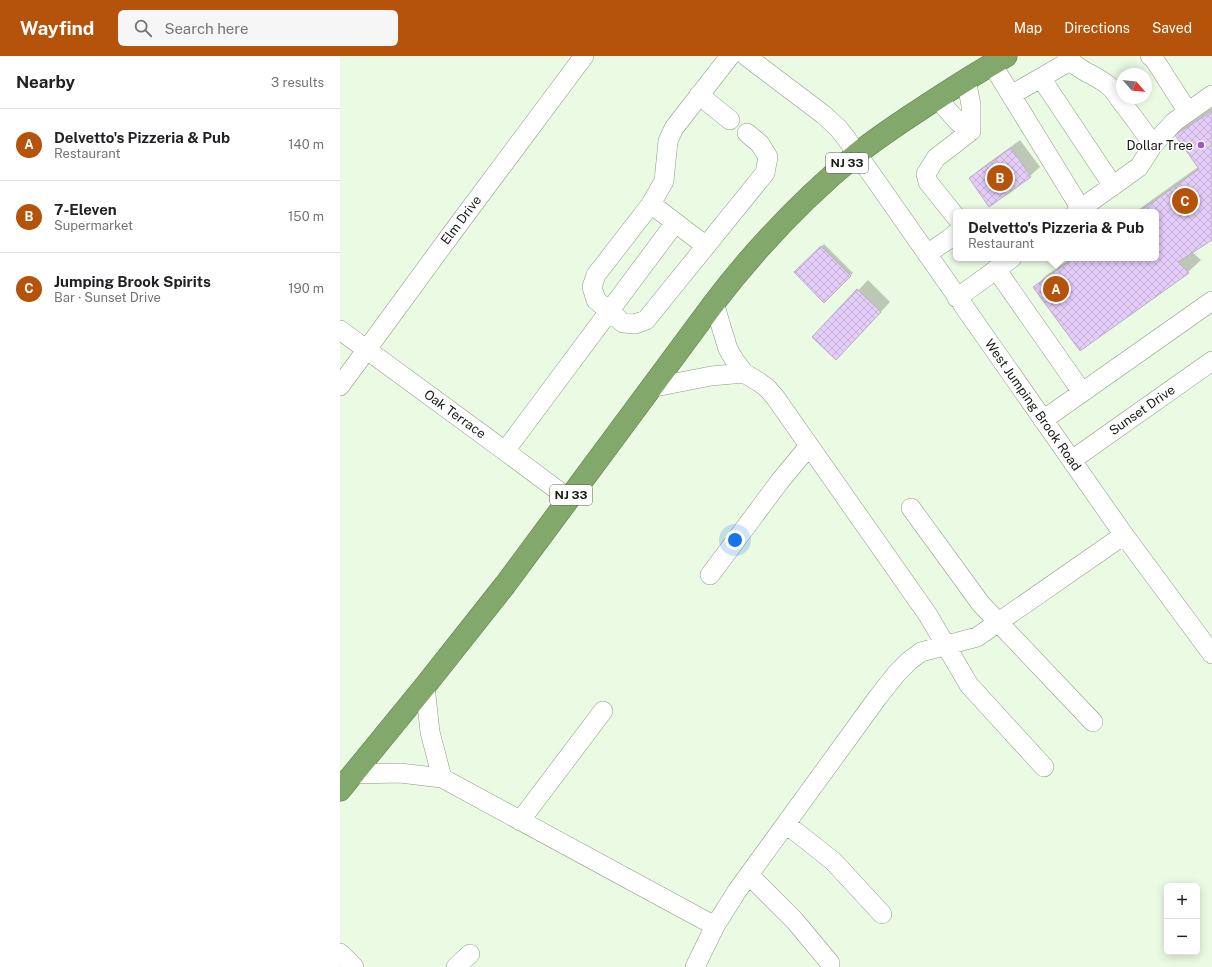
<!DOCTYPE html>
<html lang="en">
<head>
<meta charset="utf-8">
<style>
	:root { --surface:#fff; --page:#f6f6f6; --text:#202124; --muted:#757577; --line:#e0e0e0; --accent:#b45309 }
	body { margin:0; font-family:"Public Sans",sans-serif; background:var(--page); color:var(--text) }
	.controls { position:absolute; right:12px; bottom:12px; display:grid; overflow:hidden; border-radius:6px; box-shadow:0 2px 10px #0003 }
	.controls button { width:36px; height:36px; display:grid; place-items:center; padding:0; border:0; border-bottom:1px solid var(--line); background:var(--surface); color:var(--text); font:20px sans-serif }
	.compass { position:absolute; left:776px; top:12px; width:36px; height:36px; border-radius:50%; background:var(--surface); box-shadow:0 2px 10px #0003; rotate:117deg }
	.you { position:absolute; left:395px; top:484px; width:14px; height:14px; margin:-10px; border:3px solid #fff; border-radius:50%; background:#1a73e8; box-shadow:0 0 0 6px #1a73e833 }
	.badge { display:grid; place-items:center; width:26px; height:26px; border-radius:50%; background:var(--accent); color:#fff; font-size:13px; font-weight:700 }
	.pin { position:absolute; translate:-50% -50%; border:2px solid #fff; box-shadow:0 1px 4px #0006 }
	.popup { position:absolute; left:613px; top:153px; width:206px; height:52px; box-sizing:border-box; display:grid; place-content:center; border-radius:6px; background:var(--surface); filter:drop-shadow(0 1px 3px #0005); font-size:13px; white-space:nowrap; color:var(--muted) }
	.popup b { font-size:15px; color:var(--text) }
	.popup::after { content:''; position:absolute; left:50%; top:100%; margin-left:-8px; border:8px solid transparent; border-top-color:var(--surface) }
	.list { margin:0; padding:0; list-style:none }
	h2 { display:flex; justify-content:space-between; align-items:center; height:52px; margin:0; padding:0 16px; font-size:17px }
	h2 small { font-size:13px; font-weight:400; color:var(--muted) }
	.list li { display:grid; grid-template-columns:26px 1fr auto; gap:12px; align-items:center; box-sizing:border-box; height:72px; padding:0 16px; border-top:1px solid var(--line) }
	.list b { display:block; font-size:15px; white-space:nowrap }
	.list p { margin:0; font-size:13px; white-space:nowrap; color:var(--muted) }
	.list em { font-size:13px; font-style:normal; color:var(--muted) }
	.icon { flex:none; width:22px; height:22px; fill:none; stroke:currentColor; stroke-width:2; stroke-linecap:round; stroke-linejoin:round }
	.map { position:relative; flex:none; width:872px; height:911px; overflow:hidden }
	header { display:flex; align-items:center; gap:24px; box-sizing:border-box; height:56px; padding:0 20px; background:var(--accent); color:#fff }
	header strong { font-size:19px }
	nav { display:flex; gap:22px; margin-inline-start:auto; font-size:14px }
	.search { width:280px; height:36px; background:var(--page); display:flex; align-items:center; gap:10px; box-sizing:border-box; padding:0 14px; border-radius:6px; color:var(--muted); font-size:15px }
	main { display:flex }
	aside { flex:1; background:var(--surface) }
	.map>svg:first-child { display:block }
</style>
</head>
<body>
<header>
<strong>Wayfind</strong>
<div class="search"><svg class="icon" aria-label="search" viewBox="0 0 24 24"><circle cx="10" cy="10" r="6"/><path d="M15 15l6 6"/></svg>Search here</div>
<nav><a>Map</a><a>Directions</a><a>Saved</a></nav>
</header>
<main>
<aside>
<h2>Nearby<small>3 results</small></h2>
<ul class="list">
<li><span class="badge">A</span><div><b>Delvetto's Pizzeria &amp; Pub</b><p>Restaurant</p></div><em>140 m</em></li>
<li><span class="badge">B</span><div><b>7-Eleven</b><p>Supermarket</p></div><em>150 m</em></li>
<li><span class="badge">C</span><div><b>Jumping Brook Spirits</b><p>Bar · Sunset Drive</p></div><em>190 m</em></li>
</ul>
</aside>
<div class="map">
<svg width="872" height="911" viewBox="0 0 872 911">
	<defs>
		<pattern id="building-cross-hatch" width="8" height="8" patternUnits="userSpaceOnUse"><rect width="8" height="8" fill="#e4cdf8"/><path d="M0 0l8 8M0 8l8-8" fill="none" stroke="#c3b0d4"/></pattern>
	</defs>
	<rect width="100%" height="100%" fill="#ebfae3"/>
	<path fill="#0003" d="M872,51V183L852,196L861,204L848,216L740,293L694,232L707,219L731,202H816V156H795L858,111L836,79L848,66Z
		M680,84L700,111L690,120L630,122L640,113Z
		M484,188L513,217L484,245L456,216Z
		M528,224L550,246L506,293L474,281Z"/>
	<path fill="url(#building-cross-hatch)" stroke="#baaec4" d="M872,55V184L838,206L849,217L740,295L693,231L734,202H816V156H799L859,113L835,79Z
		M671,92L691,121L649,151L629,122Z
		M481,190L511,220L484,247L454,216Z
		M517,233L541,256L496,304L472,281Z"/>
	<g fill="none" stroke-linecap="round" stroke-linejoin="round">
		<g stroke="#8c9a84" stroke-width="20">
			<path id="minor" d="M390,0L334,72L328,85L324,125L311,148L256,219L252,231L256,244L283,267L295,268L306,264L425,117L428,101L420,88L407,77
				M406,0L484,59L498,72L506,82L784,479L872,598
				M727,0C737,15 755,18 769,30C775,35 779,43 784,49C794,62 804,75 813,89
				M810,0L814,3L848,56
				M652,8L741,153
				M701,22L773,130
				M626,23L631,49V75
				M359,39L390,64
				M671,39L730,5
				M597,42L618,66L631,75
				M311,148L366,190
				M736,156L799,111L813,89L834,66L872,39
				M616,161L588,126L586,118L596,102L631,75
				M587,198L609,183L616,177
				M656,213L742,336
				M617,242L672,202
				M374,247L388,293L395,305L404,317L419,326L427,332L435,341L588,559L629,629L704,711
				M0,274L165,395L228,442
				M0,330L112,177L244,0
				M310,332L371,320L404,317
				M703,364L872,245
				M165,395L335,167
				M732,404L872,305
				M571,452L641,548L753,666
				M370,519L440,425L469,390
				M85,630L90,676L102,722
				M13,718L60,717L102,722L375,870
				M180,765L263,655
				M446,768L493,805L542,858
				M409,819L455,865L490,907
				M0,897L14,911
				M116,911L130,898
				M355,911L375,870L397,835L538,641L557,617L569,605L581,596L637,581L784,479"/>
		</g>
		<g stroke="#5d774d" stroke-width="23">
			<path id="highway" d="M0,734L85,630L165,529L374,247C416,192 464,142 517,98C538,81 561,66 584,51C611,33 638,16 666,0"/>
		</g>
		<use href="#minor" stroke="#fff" stroke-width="19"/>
		<use href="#highway" stroke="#82a86b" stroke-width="22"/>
	</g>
	<circle fill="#9b56ca" stroke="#fff" stroke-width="1.5" cx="861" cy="89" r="4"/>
	<g text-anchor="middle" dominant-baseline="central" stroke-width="3" stroke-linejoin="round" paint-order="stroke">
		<g fill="#fff" stroke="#5d615b" stroke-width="1">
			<rect x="486" y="97" width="42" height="20" rx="3"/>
			<rect x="210" y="429" width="42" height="20" rx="3"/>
		</g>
		<g font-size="12" font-weight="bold" fill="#171d15">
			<text x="507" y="107">NJ 33</text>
			<text x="231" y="439">NJ 33</text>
		</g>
		<g font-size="13" fill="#171d15" stroke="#fff" text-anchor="end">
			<text x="853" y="89">Dollar Tree</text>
		</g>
		<g font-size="13" fill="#171d15" stroke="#fff">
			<text transform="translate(121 164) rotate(-53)">Elm Drive</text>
			<text transform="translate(693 349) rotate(55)">West Jumping Brook Road</text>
			<text transform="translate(802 354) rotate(-35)">Sunset Drive</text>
			<text transform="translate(115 358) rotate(36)">Oak Terrace</text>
		</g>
	</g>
</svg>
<div class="controls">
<button>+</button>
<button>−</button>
</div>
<svg class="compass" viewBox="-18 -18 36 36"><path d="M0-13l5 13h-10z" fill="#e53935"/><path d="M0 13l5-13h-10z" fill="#757577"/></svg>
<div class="you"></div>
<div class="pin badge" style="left:716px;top:233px">A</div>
<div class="popup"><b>Delvetto's Pizzeria &amp; Pub</b>Restaurant</div>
<div class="pin badge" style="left:660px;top:122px">B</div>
<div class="pin badge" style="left:845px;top:145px">C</div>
</div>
</main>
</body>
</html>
